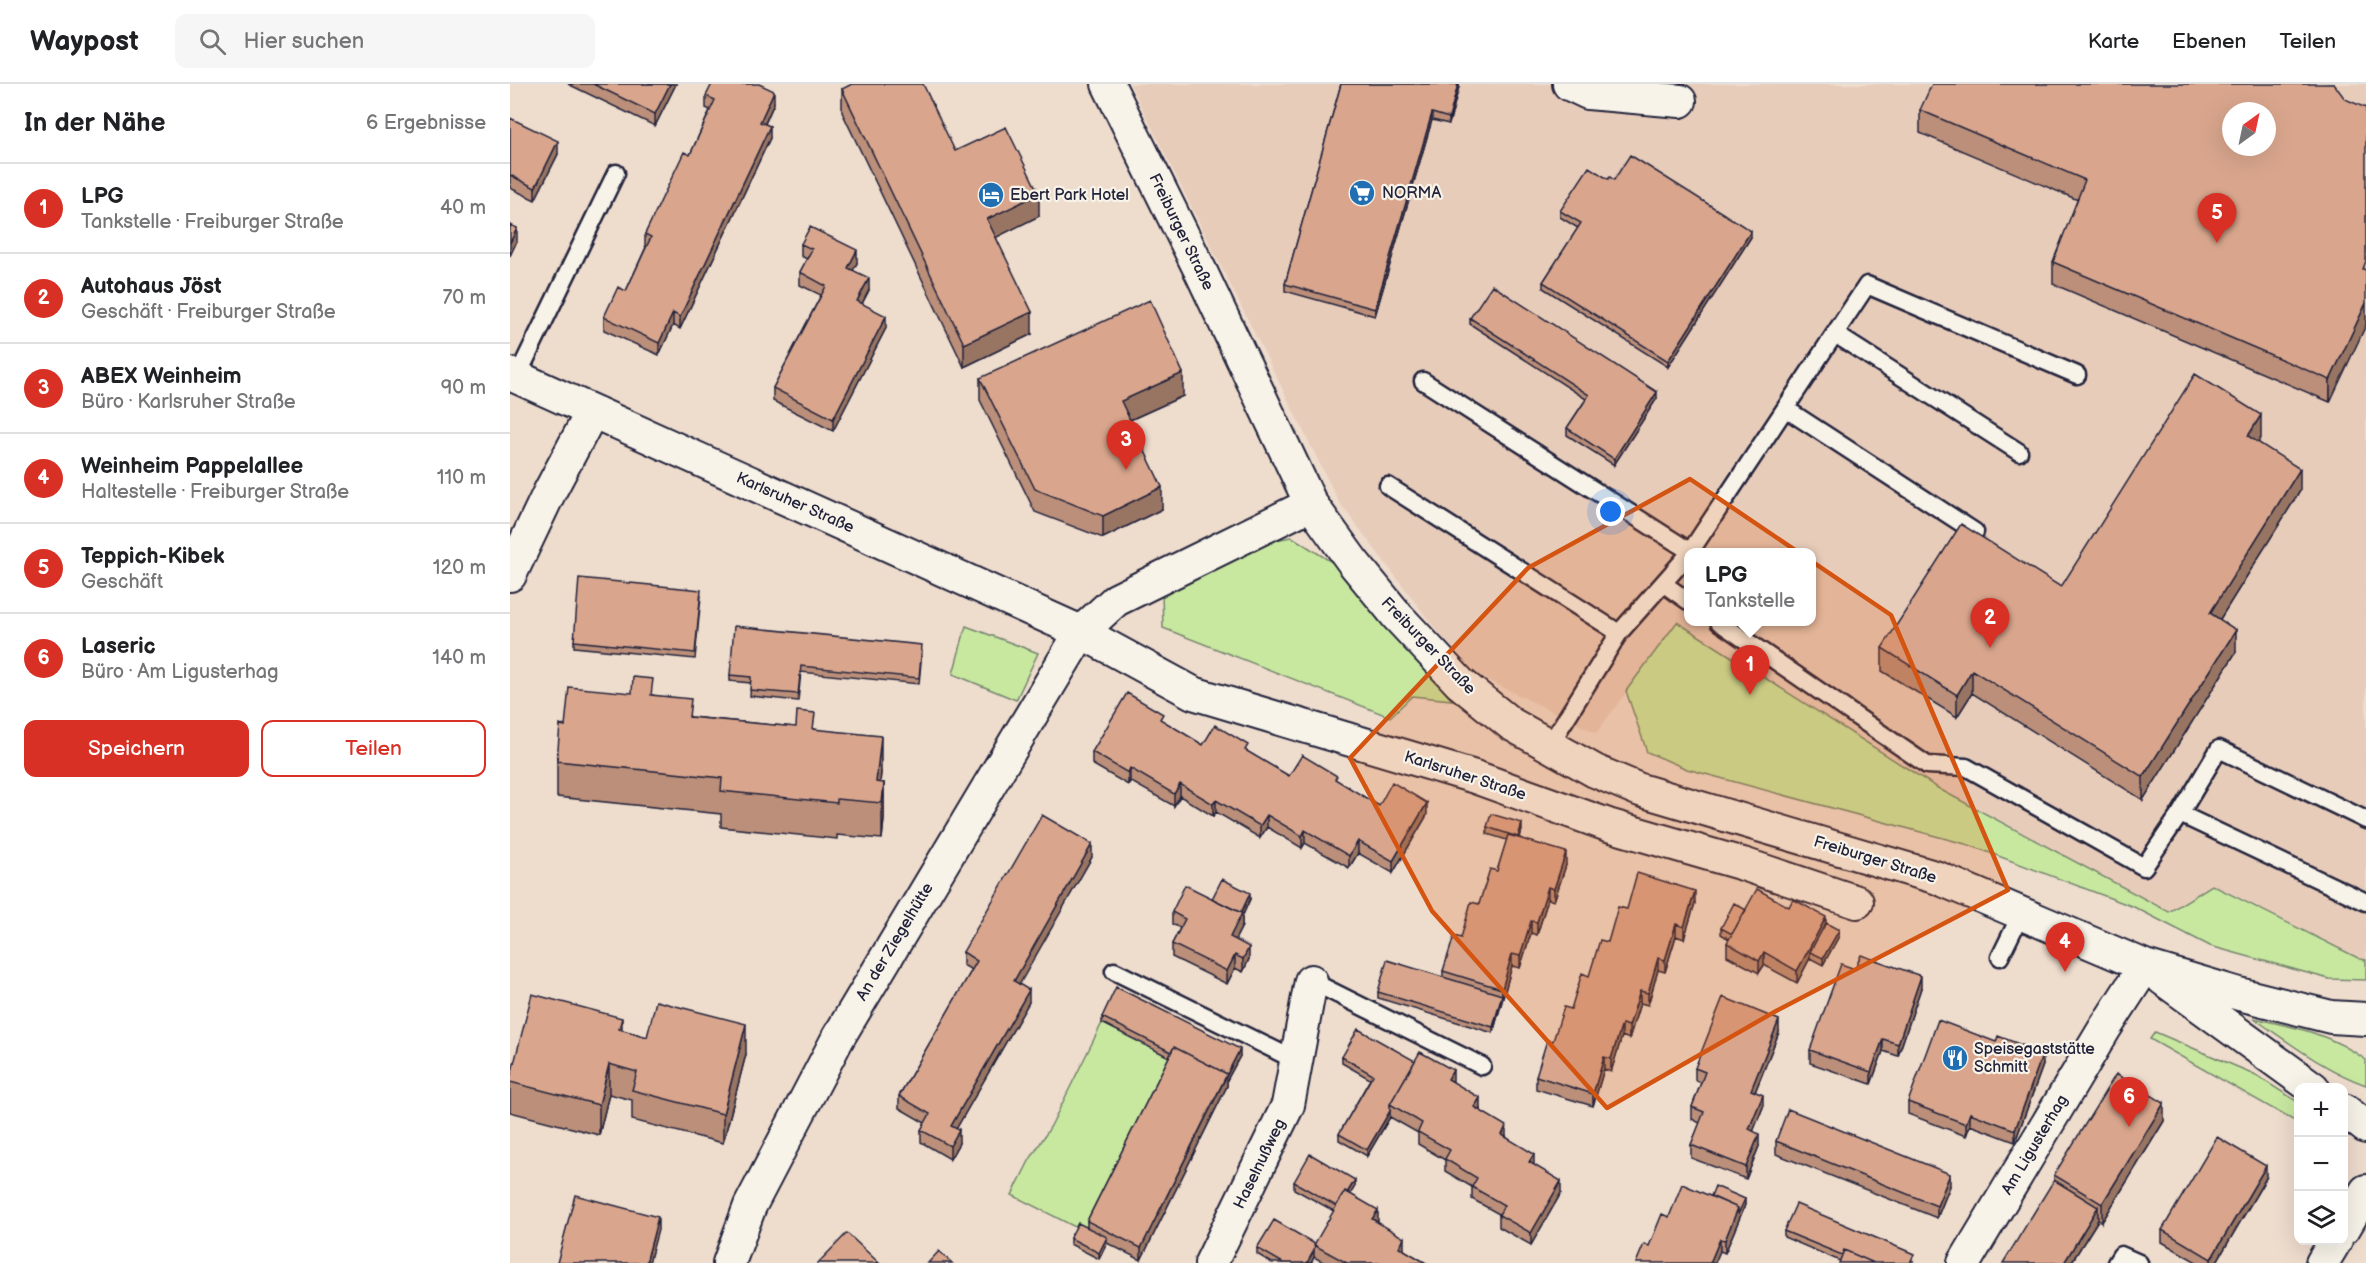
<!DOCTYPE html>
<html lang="de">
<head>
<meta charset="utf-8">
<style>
	:root { --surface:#fff; --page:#f6f6f6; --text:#202124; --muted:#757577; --line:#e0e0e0; --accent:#d93025 }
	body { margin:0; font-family:"Balsamiq Sans",sans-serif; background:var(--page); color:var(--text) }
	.controls { position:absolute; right:18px; bottom:18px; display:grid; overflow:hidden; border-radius:12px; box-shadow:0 6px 24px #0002 }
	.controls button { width:54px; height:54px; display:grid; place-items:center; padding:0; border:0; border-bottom:2px solid var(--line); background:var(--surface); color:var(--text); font:30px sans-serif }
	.compass { position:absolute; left:1712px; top:18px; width:54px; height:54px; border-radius:50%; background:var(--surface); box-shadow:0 6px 24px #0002; rotate:33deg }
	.you { position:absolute; left:1101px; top:428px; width:21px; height:21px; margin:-15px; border:4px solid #fff; border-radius:50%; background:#1a73e8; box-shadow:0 0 0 9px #1a73e833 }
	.badge { display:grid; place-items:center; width:39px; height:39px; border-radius:50%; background:var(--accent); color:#fff; font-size:20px; font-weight:700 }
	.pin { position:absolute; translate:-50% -50px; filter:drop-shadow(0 2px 3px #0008) }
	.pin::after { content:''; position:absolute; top:32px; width:21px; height:18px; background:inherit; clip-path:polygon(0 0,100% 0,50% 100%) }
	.popup { position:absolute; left:1174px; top:464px; width:132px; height:78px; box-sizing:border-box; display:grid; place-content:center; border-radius:12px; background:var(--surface); filter:drop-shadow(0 2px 4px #0005); font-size:20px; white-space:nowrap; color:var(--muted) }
	.popup b { font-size:22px; color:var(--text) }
	.popup::after { content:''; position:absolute; left:50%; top:100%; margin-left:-12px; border:12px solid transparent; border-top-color:var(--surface) }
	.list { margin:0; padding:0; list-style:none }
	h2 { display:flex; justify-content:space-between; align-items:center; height:78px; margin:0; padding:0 24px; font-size:26px }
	h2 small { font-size:20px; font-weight:400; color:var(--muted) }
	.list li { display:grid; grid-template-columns:39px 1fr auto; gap:18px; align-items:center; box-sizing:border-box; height:90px; padding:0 24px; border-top:2px solid var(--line) }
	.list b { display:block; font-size:22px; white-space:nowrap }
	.list p { margin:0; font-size:20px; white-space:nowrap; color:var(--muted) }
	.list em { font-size:20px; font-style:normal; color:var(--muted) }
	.actions { display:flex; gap:12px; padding:18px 24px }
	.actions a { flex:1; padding:14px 0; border:2px solid var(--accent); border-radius:12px; text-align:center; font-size:21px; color:var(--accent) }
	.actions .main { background:var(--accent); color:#fff }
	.icon { flex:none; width:33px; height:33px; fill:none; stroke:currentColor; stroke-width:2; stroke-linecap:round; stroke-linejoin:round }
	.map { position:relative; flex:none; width:1856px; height:1179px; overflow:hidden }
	header { display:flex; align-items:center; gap:36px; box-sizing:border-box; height:84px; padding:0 30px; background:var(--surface); border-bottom:2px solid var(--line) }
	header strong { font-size:28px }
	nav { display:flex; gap:33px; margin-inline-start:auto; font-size:21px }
	.search { width:420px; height:54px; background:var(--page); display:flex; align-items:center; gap:15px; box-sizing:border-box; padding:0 21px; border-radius:12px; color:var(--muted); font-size:22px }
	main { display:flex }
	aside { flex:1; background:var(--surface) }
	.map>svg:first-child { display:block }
</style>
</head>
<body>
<header>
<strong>Waypost</strong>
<div class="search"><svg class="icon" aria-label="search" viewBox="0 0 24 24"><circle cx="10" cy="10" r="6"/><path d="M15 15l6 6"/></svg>Hier suchen</div>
<nav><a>Karte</a><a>Ebenen</a><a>Teilen</a></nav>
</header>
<main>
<aside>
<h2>In der Nähe<small>6 Ergebnisse</small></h2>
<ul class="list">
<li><span class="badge">1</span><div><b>LPG</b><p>Tankstelle · Freiburger Straße</p></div><em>40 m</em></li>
<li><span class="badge">2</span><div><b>Autohaus Jöst</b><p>Geschäft · Freiburger Straße</p></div><em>70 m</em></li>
<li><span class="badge">3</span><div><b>ABEX Weinheim</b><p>Büro · Karlsruher Straße</p></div><em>90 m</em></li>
<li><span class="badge">4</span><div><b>Weinheim Pappelallee</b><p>Haltestelle · Freiburger Straße</p></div><em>110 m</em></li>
<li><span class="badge">5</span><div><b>Teppich-Kibek</b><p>Geschäft</p></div><em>120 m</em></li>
<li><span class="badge">6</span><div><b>Laseric</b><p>Büro · Am Ligusterhag</p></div><em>140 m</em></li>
</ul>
<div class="actions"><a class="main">Speichern</a><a>Teilen</a></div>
</aside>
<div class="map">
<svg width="1856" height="1179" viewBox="0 0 1856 1179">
	<rect width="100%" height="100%" fill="#eedccd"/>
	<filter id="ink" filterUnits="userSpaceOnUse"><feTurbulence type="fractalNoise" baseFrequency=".0167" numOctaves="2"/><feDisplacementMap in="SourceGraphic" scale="12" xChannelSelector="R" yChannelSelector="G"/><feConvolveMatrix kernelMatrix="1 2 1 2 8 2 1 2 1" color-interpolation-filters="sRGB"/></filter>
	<g filter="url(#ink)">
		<path fill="#e8ccba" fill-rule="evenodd" d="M620,0H1856V876L1850,875L1703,801L1659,828L1431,706L1168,538L1086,649L956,585L829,418ZM1721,27H1757V63H1721ZM1178,468H1302V538H1178Z"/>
		<path fill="#c8e8a0" stroke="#75856e" stroke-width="1.5" d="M782,453L828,482L942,616L902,612L880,633L653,544L652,509L736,461Z
			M1167,538L1431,706L1659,828L1702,801L1850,875L1856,876V896L1819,895L1700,862L1624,823L1459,761L1177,685L1137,668L1116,607Z
			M456,542L528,569L506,616L443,590Z
			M1743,934C1785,943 1821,950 1856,976V1001C1815,987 1779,958 1743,934Z
			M592,939L664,975L577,1149L502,1111L519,1077L541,1042Z
			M1645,948L1744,990L1788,1018V1039L1640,955Z"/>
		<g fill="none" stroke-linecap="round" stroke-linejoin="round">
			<g stroke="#22223b" stroke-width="21">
				<path id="lane" d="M1325,250L1509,368
					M7,293L106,89
					M913,297L1181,468
					M1276,325L1465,448
					M878,402L1109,549
					M1180,468L1357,201L1567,291
					M1154,500L1178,517
					M1209,538L1417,681L1456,683L1634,783L1670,730L1856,818
					M1039,662L1109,549L1178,471
					M1670,730L1709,665L1856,736
					M1490,873L1512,828
					M604,887L787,977
					M801,897L972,982
					M1606,1179L1611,1171L1629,1179"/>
			</g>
			<g stroke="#22223b" stroke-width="36">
				<path id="street" d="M598,0L691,188L801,420L843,478L888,533L950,599L1001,640L1085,687L1130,706L1428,794L1635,882L1729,910L1821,933L1856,935
					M1059,0L1078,9L1170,17
					M0,290L571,548L683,609L965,693L1098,741L1233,780L1347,818
					M0,491L40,407L82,328
					M1653,895L1803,1004
					M1834,1026L1856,1043
					M1834,1144L1856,1107
					M219,1179L240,1122L328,954L571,548L606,516L801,420
					M701,1179L778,1021L801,897
					M1454,1179L1595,944L1635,882
					M1812,1179L1826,1156"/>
			</g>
			<use href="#lane" stroke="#f7f3e8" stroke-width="16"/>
			<use href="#street" stroke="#f7f3e8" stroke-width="32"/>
		</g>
		<path fill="#bb8f79" stroke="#22223b" stroke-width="1.5" d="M58,0H166L145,42Z
			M831,0H949V3L939,40L922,36L865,232L775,207V200Z
			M1824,0L1820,318L1543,200V178L1568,116L1410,49V26Z
			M332,5L445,67L529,132L486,153L522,250L454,283L332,28Z
			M196,12L264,19L255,40L260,54L170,245L163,241L149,271L94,246V233L116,207L136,163L135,162V150L180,71L200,26L196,24Z
			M0,34L48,70L25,116L0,104Z
			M1098,95L1104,96L1241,153L1158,283L1033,204V198L1068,144L1050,133V127Z
			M291,160L347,179L343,186L359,206L352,220L376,244L323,347L263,317V304L311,211L290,201V188L297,175L291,172Z
			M960,234L1147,314L1104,381L1057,351V344L1076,315L960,240Z
			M470,294L673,312L620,336L652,425L593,454L525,428L470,316Z
			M1751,354L1748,358L1790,407L1710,535L1726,568L1633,716L1462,609L1447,633L1372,587V564L1551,503Z
			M191,512L185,575L64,563V557Z
			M412,567L409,600L291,588L288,617L240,612L241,599L220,597V591Z
			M143,611L181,633L305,645L371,688L370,699H374V735L372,755L327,751V755L211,743V730L47,713V677Z
			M653,637L693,661L738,668L779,692L827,697L869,722L917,731L883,789L848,769L839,784L795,759L792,764L757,743L750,754L706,728L703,732L670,712L664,722L620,697L618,701L582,680V668Z
			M977,743L1012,746L1010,754L1056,781L1044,817L1038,815L1027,851L1021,849L1010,884L1002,882L983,949L868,914V908L933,893V887L987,787L997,756L977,750Z
			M582,773L509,900L519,918L446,1045L449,1059L440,1075L411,1058V1046L415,1039L389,1024V1012L462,886L453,881V868Z
			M702,815H740L732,833V842L725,856L739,875L733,888L725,884L717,900L662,873V860L670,844L662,840V828Z
			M1185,819L1174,855L1166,852L1155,888L1148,886L1138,921L1130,919L1119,955L1112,952L1101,988L1094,985L1083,1022L1026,1005V992L1043,957L1117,825Z
			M1279,823L1316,839L1329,852L1313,881L1300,874L1287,899L1254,881L1249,889L1217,872V859L1219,855L1211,850V844L1236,826Z
			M1345,885L1411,904L1388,972L1373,967L1361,1000L1300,979V966Z
			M592,933L730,972L717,996V1002L631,1176L597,1159L589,1175L560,1160V1154L577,1143V1137L659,973L592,939Z
			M112,946L137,953L236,970L213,1059L122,1036V1016L99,1010L89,1051L0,1028V995Z
			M1269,948L1245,1008L1253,1023L1243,1047L1249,1062L1236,1095L1181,1074V1061L1190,1039L1182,1035V1023L1191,999L1185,996V984Z
			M832,973L943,998L1051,1109L1021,1161L989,1143V1130L962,1115V1103L935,1087V1076L908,1060V1049L880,1033L857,1072L829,1056V1050L860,995L832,979Z
			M1533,981L1505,1058L1460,1041L1456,1052L1398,1030V1018Z
			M1654,1037L1592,1138L1588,1136L1561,1179L1544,1096V1091Z
			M1266,1057L1440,1102L1427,1134L1266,1070Z
			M1756,1094L1706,1179H1688L1652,1158V1146Z
			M784,1098L845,1102L840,1110L894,1166L916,1179H815L804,1173L801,1179H762L747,1170V1164L805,1160L824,1127L784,1105Z
			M1201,1112L1235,1121L1215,1169L1210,1167L1139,1162Z
			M1274,1147L1404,1177H1330L1274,1153Z"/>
		<path fill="#987463" stroke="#22223b" stroke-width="1.5" d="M160,0H166L145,42V30Z
			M948,0H949V3L939,40V34Z
			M264,7V19L250,50V38Z
			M922,29V36L865,232V225Z
			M260,42V54L170,245V233Z
			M48,57V70L25,116V104Z
			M529,110V132L477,158V135Z
			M7,144V157L0,172V159Z
			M1241,147V153L1158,283V277Z
			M347,166V179L338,196V184Z
			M359,194V206L347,229V217Z
			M1856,219V241L1820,318V296Z
			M522,228V250L454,283V260Z
			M163,229V241L149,271V259Z
			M376,232V244L323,347V335Z
			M673,289V312L611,340V317Z
			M1147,308V314L1104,381V375Z
			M1751,331V354L1738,374V352Z
			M1790,385V407L1700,551V529Z
			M652,403V425L593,454V432Z
			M1726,546V568L1633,716V693Z
			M1462,586V609L1447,633V611Z
			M371,652V688L368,719L366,698Z
			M620,684V697L618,701V689Z
			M374,699V735L372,755V719Z
			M670,700V712L664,722V710Z
			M706,716V728L703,732V720Z
			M917,719V731L883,789V777Z
			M757,731V743L750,754V742Z
			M1012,739V746L1008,759V753Z
			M795,746V759L792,764V752Z
			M848,757V769L839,784V772Z
			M582,760V773L504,910V897Z
			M1056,768V781L1044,817V805Z
			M1038,803V815L1027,851V838Z
			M1185,807V819L1174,855V843Z
			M740,809V815L732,833V842L720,865V853Z
			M1316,833V845L1300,868V874L1287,899V887Z
			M1021,837V849L1010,884V872Z
			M1166,840V852L1155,888V876Z
			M1329,846V852L1313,881V874Z
			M739,863V875L733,888V875Z
			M1254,868V881L1249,889V877Z
			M1002,870V882L983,949V943L992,911V905Z
			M725,871V884L717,900V887Z
			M1148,874V886L1138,921V909Z
			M1411,892V904L1388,972V960Z
			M519,906V918L441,1054V1042Z
			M1130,907V919L1119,955V942Z
			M112,934V963L109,945Z
			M1269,936V948L1241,1018V1006Z
			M236,940V970L213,1059V1030Z
			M1112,940V952L1101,988V975Z
			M1373,955V967L1361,1000V988Z
			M730,965V972L717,996V1002L631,1176V1164Z
			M1533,969V981L1505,1058V1046Z
			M1094,973V985L1083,1022V1010Z
			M99,980V1010L89,1051V1021Z
			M943,986V998L938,995Z
			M1253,1011V1023L1239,1058V1045Z
			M970,1014V1026L964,1023Z
			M1654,1019V1037L1592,1138V1120Z
			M880,1027V1033L857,1072V1066Z
			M1460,1029V1041L1456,1052V1040Z
			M996,1042V1054L992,1051Z
			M449,1046V1059L440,1075V1062Z
			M1249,1050V1062L1236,1095V1083Z
			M1024,1070V1082L1019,1078Z
			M1756,1082V1094L1706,1179H1701V1175Z
			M1440,1090V1102L1427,1134V1122Z
			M845,1096V1102L829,1130V1124Z
			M1051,1097V1109L1021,1161V1149Z
			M1235,1115V1121L1215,1169V1156L1228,1124Z
			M1588,1123V1136L1561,1179H1554Z
			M868,1126V1138L862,1135Z
			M148,1133V1146L139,1179H136Z
			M597,1153V1159L589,1175V1169Z
			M894,1154V1166L889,1163Z
			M1210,1155V1167L1205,1179H1200Z
			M804,1166V1173L801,1179H797Z"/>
		<path fill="#d9a68d" stroke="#22223b" stroke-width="1.5" fill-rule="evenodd" d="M83,0H160L145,30Z
			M202,0H249L264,7L250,38L260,42L170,233L163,229L149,259L94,233L108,203L116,207L141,153L135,150L174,68L180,71L205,16L196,12Z
			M342,0H413L445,67L496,43L529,110L477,135L522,228L454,260L332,5Z
			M831,0H948L939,34L922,29L865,225L775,200Z
			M1422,0H1824L1835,15L1856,24V177L1853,185L1856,186V219L1820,296L1543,178L1575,96L1410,26ZM1721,27H1757V63H1721Z
			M0,34L48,57L25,104L0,91Z
			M1120,71L1241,147L1158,277L1033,198L1071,139L1050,127L1079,83L1098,95L1100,93L1104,96Z
			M0,141L7,144L0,159Z
			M300,143L347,166L338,184L359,194L347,217L376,232L323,335L263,304L316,202L290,188L302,165L291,160Z
			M982,201L1147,308L1104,375L1057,344L1079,311L960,234Z
			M640,216L673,289L611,317L652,403L593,432L525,405L470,294Z
			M1685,290L1751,331L1738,352L1790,385L1700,529L1726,546L1633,693L1462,586L1447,611L1372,564L1451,440L1551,503Z
			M69,494L191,506L185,569L64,557Z
			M224,542L412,561L409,594L291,582L288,610L240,606L241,593L220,591Z
			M123,593L143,595L141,611L181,615L179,633L286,643L287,627L305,629L303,645L371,652L366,698L374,699L372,719L327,715V719L211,707L212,694L47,677L50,641L55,642L59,603L122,609Z
			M617,609L653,630L650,635L693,661L705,641L738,661L735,666L779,692L792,671L827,692L825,695L869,722L882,698L917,719L883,777L848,757L839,772L795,746L792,752L757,731L750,742L706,716L703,720L670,700L664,710L620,684L618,689L582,668Z
			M981,730L1012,739L1008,753L977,743Z
			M532,731L582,760L504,897L519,906L441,1042L449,1046L440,1062L411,1046L420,1030L389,1012L467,877L453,868Z
			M998,751L1056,768L1044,805L1038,803L1027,838L1021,837L1010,872L1002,870L992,905L933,887L944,852L951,854L961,818L969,820L980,785L987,787Z
			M1127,789L1185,807L1174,843L1166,840L1155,876L1148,874L1138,909L1130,907L1119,942L1112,940L1101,975L1094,973L1083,1010L1026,992L1037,956L1043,957L1054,923L1061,925L1072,889L1079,892L1090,856L1098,858L1108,823L1117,825Z
			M712,795L740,809L731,829L702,815Z
			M675,801L732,829L720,853L739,863L733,875L725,871L717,887L662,860L675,835L662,828Z
			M1247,805L1279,823L1283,815L1316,833L1287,887L1254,868L1249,877L1217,859Z
			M1224,819L1236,826L1222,850L1211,844Z
			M1316,839L1329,846L1313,874L1300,868Z
			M1351,871L1411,892L1388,960L1373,955L1361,988L1300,966L1331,880L1345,885Z
			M877,876L992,911L983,943L868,908Z
			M606,903L730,965L717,990L664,963L661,968L592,933Z
			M22,910L112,934L109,945L137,953L146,917L236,940L213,1030L122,1006L127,988L99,980L89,1021L0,998V995Z
			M1213,913L1269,936L1241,1006L1253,1011L1239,1045L1249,1050L1236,1083L1181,1061L1194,1028L1182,1023L1195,988L1185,984Z
			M1428,936L1486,958L1488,952L1533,969L1505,1046L1460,1029L1456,1040L1398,1018Z
			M848,945L905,977L880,1020V1027L857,1066L829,1050L863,991L832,973Z
			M664,963L717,990L631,1164L577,1137Z
			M910,968L943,986L938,995L970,1014L964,1023L996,1042L992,1051L1024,1070L1019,1078L1051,1097L1021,1149L989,1131L994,1121L962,1103L967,1094L935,1075L940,1066L908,1048L912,1039L880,1020Z
			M1606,990L1654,1019L1592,1120L1544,1091Z
			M1278,1025L1440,1090L1427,1122L1266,1057Z
			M1707,1053L1756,1082L1701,1175L1652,1146Z
			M800,1070L845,1096L837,1109L835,1107L826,1122L784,1098Z
			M1544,1096L1588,1123L1554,1179H1493Z
			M1172,1100L1228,1124L1215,1156L1210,1155L1200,1179H1126L1134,1160L1139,1162L1152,1130L1159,1133Z
			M1205,1102L1235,1115L1228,1130V1124L1201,1112Z
			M835,1107L868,1126L862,1135L894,1154L889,1163L916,1179H837L804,1161Z
			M65,1111L148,1133L136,1179H47Z
			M1286,1120L1404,1170L1400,1179H1364L1334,1166L1332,1171L1274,1147Z
			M764,1136L805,1160L804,1166L797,1179H773L747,1164Z
			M568,1139L597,1153L589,1169L560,1154Z
			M337,1149L369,1179H308Z
			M1334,1166L1364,1179H1329Z
			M429,1167L442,1179H418Z"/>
	</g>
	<path fill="#d45411" fill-opacity="0.2" stroke="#d45411" stroke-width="4.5" stroke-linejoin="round" d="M1180,395L1381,531L1498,806L1266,927L1097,1024L922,827L840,674L1018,484Z"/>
	<defs>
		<g id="supermarket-disc" transform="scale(1.35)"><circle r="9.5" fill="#1f6fb2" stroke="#f7f3e8"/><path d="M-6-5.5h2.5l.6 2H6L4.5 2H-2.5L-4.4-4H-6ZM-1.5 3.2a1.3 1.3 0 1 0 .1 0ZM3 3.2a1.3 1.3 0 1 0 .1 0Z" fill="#fff"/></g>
		<g id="hotel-disc" transform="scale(1.35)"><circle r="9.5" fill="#1f6fb2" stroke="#f7f3e8"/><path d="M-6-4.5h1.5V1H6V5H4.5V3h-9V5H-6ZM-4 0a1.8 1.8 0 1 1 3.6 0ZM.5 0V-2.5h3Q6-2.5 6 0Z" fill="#fff"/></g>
		<g id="restaurant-disc" transform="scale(1.35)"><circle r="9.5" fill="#1f6fb2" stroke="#f7f3e8"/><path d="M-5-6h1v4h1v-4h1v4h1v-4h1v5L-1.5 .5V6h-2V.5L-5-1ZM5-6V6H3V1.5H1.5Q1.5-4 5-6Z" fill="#fff"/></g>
	</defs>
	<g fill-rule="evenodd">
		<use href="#supermarket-disc" x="852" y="109"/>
		<use href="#hotel-disc" x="481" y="111"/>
		<use href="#restaurant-disc" x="1445" y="974"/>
	</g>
	<g text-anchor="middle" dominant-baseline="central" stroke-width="4.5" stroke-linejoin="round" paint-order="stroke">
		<g font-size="16" fill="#22223b" stroke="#f7f3e8" text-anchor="start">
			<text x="872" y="109">NORMA</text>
			<text x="500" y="111">Ebert Park Hotel</text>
			<text x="1464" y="965">Speisegaststätte<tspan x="1464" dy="18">Schmitt</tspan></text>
		</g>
		<g font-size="16" fill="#22223b" stroke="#f7f3e8">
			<text transform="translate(671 148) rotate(64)">Freiburger Straße</text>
			<text transform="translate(285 419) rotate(24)">Karlsruher Straße</text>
			<text transform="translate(918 562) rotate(46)">Freiburger Straße</text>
			<text transform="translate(955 692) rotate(18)">Karlsruher Straße</text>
			<text transform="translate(1365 776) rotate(17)">Freiburger Straße</text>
			<text transform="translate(385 858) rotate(-59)">An der Ziegelhütte</text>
			<text transform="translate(1525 1061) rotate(-59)">Am Ligusterhag</text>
			<text transform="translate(750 1080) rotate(-64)">Haselnußweg</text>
		</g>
	</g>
</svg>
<div class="controls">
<button>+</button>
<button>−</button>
<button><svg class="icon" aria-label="layers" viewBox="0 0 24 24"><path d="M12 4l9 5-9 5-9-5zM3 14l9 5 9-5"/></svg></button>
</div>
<svg class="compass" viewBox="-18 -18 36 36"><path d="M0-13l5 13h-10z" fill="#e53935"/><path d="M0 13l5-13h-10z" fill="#757577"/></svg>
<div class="you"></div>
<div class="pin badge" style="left:1240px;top:611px">1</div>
<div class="popup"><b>LPG</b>Tankstelle</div>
<div class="pin badge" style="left:1480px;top:564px">2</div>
<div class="pin badge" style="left:616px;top:386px">3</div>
<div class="pin badge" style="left:1555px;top:888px">4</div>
<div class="pin badge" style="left:1707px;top:159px">5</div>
<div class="pin badge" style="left:1619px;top:1043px">6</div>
</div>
</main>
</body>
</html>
